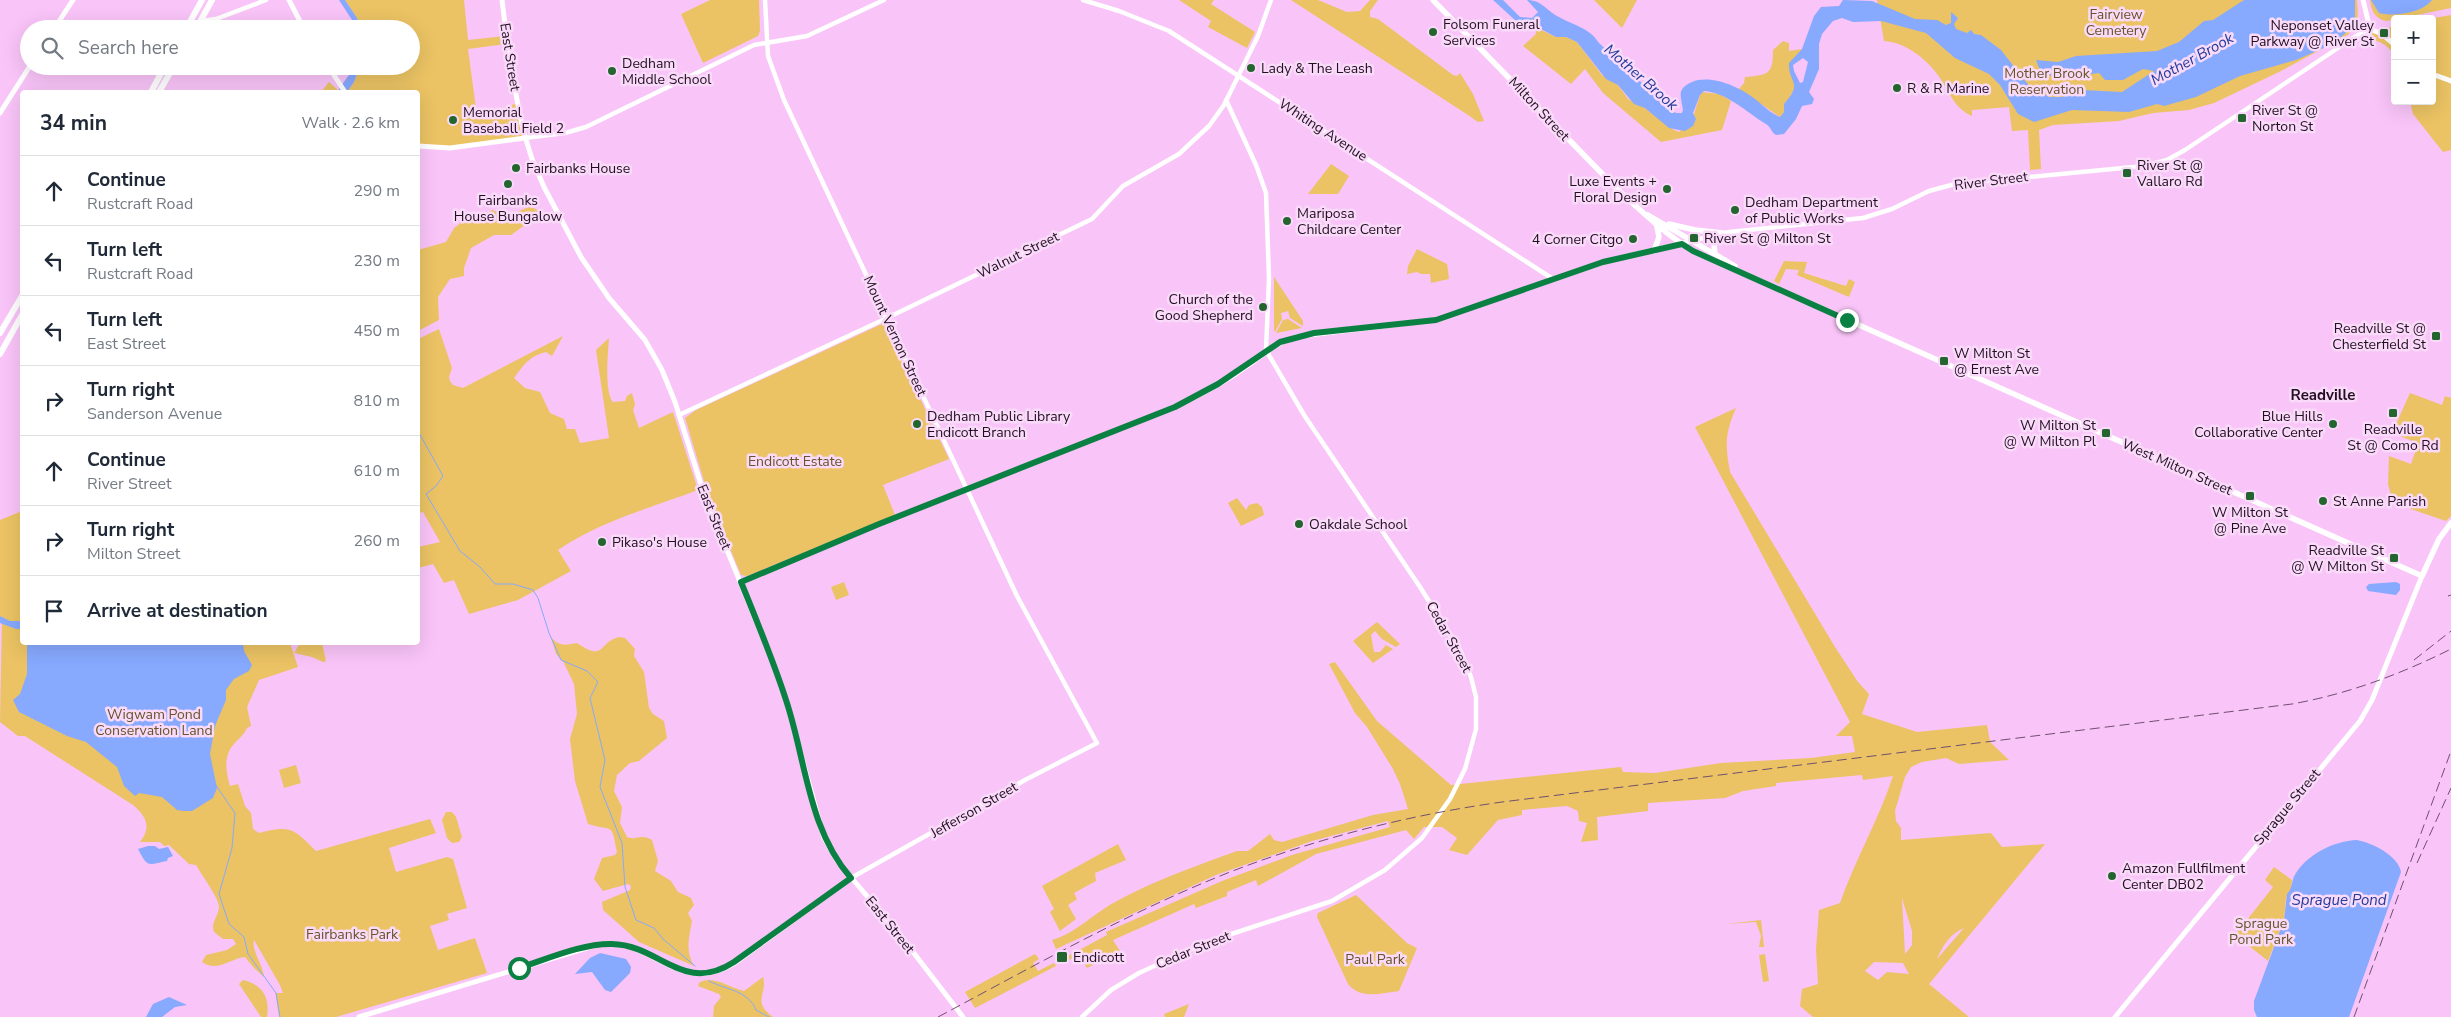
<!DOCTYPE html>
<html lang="en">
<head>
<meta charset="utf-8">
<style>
	:root { --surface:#fff; --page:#f6f6f7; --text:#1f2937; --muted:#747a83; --line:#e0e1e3 }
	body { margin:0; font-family:"Nunito Sans",sans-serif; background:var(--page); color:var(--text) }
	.controls { position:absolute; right:15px; top:15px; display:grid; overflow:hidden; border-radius:5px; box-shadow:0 5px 20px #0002 }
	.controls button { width:45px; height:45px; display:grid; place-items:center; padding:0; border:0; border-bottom:1px solid var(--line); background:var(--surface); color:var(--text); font:25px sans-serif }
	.stop { position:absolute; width:15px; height:15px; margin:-11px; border:4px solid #0b8043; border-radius:50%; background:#fff }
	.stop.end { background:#0b8043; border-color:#fff; box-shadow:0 1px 5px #0008 }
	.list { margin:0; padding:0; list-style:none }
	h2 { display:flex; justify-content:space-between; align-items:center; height:65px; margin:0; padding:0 20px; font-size:21px }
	h2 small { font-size:16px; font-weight:400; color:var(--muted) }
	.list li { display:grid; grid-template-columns:32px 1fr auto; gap:15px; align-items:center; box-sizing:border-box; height:70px; padding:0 20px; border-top:1px solid var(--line) }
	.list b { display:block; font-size:19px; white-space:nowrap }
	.list p { margin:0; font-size:16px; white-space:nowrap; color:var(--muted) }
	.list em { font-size:16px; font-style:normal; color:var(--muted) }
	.icon { flex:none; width:28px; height:28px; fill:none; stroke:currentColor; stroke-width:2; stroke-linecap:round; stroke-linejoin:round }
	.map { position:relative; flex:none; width:2451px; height:1017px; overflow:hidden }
	.search { position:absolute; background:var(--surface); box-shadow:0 5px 20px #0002; left:20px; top:20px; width:400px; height:55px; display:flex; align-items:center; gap:12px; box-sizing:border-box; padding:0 18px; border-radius:28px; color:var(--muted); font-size:19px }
	.panel { position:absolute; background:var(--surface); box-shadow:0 5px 20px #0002; left:20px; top:90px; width:400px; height:555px; border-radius:5px }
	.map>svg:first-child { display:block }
</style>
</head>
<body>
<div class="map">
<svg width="2451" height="1017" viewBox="0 0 2451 1017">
	<rect width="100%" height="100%" fill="#f9c4f8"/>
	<path fill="#ebc364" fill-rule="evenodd" d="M345,0H464L468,40L505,36L506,44L468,49L477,116L518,103L525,138L459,147L418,146V92H347L354,82L360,66H411V29H361L357,18Z
		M710,0H759L760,31L758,36L703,63L681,14Z
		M1179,0H1214L1211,4L1255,32L1247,48L1208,27L1211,21Z
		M1291,0H1318L1347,12L1360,11L1370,0H1378L1370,11V17L1378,19L1453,75L1457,76L1460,73L1473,94L1484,121L1478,122L1468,115Z
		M1594,0H1637L1622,28Z
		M1877,0H2357C2358,18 2361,27 2344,37L2279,72L2214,103L2189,110L2153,113L2119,121L2053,125L2039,130L2041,169L2030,170L2028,130L2012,131L2009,107L1972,110V116C1954,108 1950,93 1940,78C1928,60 1906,42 1884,41Z
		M2370,0H2451V8L2387,21C2376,20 2371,11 2370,0Z
		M2451,15V150L2443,152L2413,114L2410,101H2432V19H2428Z
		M2395,26V57C2387,42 2376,39 2360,39L2375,31Z
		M1535,27L1556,37H1566L1577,42L1602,75L1618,85L1628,99L1645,108L1674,130L1679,132L1694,114L1701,92L1720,94L1731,101L1722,130L1661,142L1603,93L1585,69L1571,84L1523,46L1536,34Z
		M1783,41L1789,43V51L1802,49C1783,72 1794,63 1795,87L1789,99L1784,104V112L1780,117L1739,89L1744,83L1745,77C1769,75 1773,74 1773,50Z
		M329,82L338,90L337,92H321Z
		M1331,164L1349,176L1338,194H1308Z
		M529,207L536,209L540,217L539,221L525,225L511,235H494L471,248L464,268V276L450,279L438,297L439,320L418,331V250L446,242L454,228L473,214L483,216L492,210L507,216Z
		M1417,249L1447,264L1449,279L1431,283L1430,274H1421L1417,272L1407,274L1408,266Z
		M1784,261L1807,262L1804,273L1846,286L1849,279L1855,282L1849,297L1797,275L1799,270L1786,269L1779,284L1774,281Z
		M1274,277L1303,321V326L1290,318L1288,311L1281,313L1282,319L1275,332L1274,330Z
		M1288,319L1302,328L1276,333L1283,320Z
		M884,323L949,459L883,485L895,515L747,576L741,575L709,498L685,418L696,410Z
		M439,329L452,368L449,377L450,381L453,385L463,388L563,336L552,356L546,352C531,355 523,365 514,378L525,388L540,392L550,413L564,419L567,429H575L580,443L609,438L596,350L609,338C608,352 604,392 613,402L625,401L627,396L632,393L635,404L633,410L639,428L673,412L698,490C650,508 601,521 558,550L571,571L518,600L469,614L454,580L444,583L433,564L418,568V547L440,542L423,512L418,513V339Z
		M2410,393L2442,405L2445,396L2451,398V516L2446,521L2393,503L2388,484L2389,456L2411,464L2418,443L2392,433Z
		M1736,408C1725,433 1725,445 1730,472L1835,647L1858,682L1869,694L1862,714L1917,732L1987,725L1990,742L2009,760L1959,764L1946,758L1922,762L1911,767L1905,777L1895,811L1896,821L1901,828V840L1991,833L2002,847L2045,844L1929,984L1969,1017H1813L1800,1006L1802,989L1818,984L1816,949L1819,910L1840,903C1855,860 1879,819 1893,776L1863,780L1862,775L1776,783V786L1743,791L1725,798L1648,803V811L1597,817L1598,840L1581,842L1587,823L1579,821L1578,811L1567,806L1522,810V815L1498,820L1467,855L1449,850L1457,838L1442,827H1424L1414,839L1406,830L1316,854L1258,886L1256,880L1227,892V896L1196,908L1194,904L1113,940L1120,951L1087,968L1079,955L1061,964L1059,961L1107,935L1106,932L1222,881L1292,855L1390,827L1388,821L1312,841L1216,875L1056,949L1052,940C1075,934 1095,912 1117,901C1155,880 1196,866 1237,851H1248L1270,834L1274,840L1282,842L1373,815L1408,809L1400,784L1393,769L1367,727L1355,713L1329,664L1335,662L1377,721L1451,785L1621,767L1623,772L1655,773L1721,763L1811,758L1855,752L1852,736H1836L1850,722L1695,427ZM1902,898L1912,931V945L1905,954ZM1964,928L1937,959C1942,946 1951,933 1964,928ZM1874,962L1903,963L1909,974L1887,972L1878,980L1865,971Z
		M1237,498L1246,510L1249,505L1257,503L1262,507L1264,515L1241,526L1228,503Z
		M22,511V642L290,643L298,667L259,680L247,707L251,726L247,728C244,735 239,738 234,744C223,756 226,772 230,786L238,784L245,806L251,813L253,829L259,833C291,825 293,828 316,851L430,819L436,833L389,848L396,872L447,857L453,859L467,908L447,914L449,920L430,926L438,950L475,938L487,973L336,1017H279L276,997V993H283L280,985L254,940C251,950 263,965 264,977L254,968L245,957C231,958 217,973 202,962L206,955L227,950L236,944L233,939H223L214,932C210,922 219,917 219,906C218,897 201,874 196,865L189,864L169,845L164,846L160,842H140C152,827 146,816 133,805L25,736H18L0,722L2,617L0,616V520Z
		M844,582L849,595L836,600L831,587Z
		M1377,622L1400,644L1396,647L1382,639L1375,631L1371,635L1374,652H1380L1386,645L1393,649L1373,663L1353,641Z
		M551,637C559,647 566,645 577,643C606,663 598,641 620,637L625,638L635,649L634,656L644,672L649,708L653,714L664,721L667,738L639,761L630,763L617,775L614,791L622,807L620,823L627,837C637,841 640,833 652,840L658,861L655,871L671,881L678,892L691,898L694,905L688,913L692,921C689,938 685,950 694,966L639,942L603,910L602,902L630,890L631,886L628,884L603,891L594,879L602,858L615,855L617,852C611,821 614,832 588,824L575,781L570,739L577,714L574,684L564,663L556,654Z
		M300,643H322L326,661L323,662L312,657L294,653Z
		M296,765L301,783L284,788L279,770Z
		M446,812H452L456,817L462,837L459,842L452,843L447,838L442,820Z
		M1118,844L1126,860L1095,873L1096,881L1074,893L1077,899L1068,905L1076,919L1060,931L1050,912L1054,909L1042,886Z
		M2274,867L2292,880L2291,890L2286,898L2284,920L2268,961L2235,935L2273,887L2265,880Z
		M1356,895L1407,943L1417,948L1399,991C1381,993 1361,1000 1348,984L1317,917L1318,913Z
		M1761,920L1764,947H1759L1761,936L1756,922L1726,924Z
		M1035,954L1039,959L1033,963L1038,971L1054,963L1056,966L975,1008L965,992Z
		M1765,954L1769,981L1763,982L1759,955Z
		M763,977C768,994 751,1001 773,1017H713L714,1006L721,997L719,994L698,986L699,983C712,974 730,988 744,991Z
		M243,980C263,985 270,997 267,1017H261L239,984Z
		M1189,1004L1184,1017H1165L1164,1014Z"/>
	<path fill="#87a9fe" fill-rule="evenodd" d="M339,0H345L357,18L361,29H354L352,20Z
		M1493,0H1503L1520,17L1532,18L1538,12L1527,0C1541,0 1545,9 1557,16C1572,25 1589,27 1599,43L1643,84L1647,91L1676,113H1682L1683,110C1681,96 1676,89 1692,82C1711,74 1740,87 1755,99C1763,105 1770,113 1780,117L1784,112V104C1804,81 1788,84 1789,63L1802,49L1814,16L1821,7L1839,6L1843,0L1872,1L1915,19L1937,20L1946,25L1951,23V12L1958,18L1954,24L1956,29L1967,33L1971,30L1974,34L1981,35L2001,50L2030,87L2050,97H2062L2083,90L2122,92L2154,71L2143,69L2123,80H2105L2099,73L2056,79L2039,68L2036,60L2058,62L2076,56L2157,51L2179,42L2204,21L2213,20L2244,0H2355V17L2350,29L2333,44L2296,60L2240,76L2196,97L2164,106L2157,104L2129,112L2072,110L2034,122L2018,114L2000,85L1989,74L1955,58L1926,33L1881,21L1853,22L1842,18L1833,21L1822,34L1819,44V69L1809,92L1814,99L1812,104L1802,106L1796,119L1784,134L1776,135C1771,132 1771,127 1766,124C1746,112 1728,93 1704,91L1700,95L1693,113L1696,119L1693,126L1685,131L1669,128L1645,108L1634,104L1618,85L1606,79L1577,42L1566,37H1556L1539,28L1528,26L1516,21ZM1803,58L1808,62L1803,82L1800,83L1794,71L1793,65Z
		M2371,0H2432C2422,13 2394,17 2379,13Z
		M355,66H360L354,82L347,92H337Z
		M2396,582L2400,584V590L2396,595L2368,591L2366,587L2369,584Z
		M0,616L10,621H22V629H16L0,623Z
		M27,643H243L244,651L252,665L249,671L234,679L226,690V700L215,726L210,754L217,788L213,798L192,811H183L177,810L162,797L139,793L135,796L124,786L117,767L86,742L67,736L19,712L13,700L20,694L27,674Z
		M2357,840C2372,843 2398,855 2401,872L2349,1017H2257L2254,1010V1001L2284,920L2287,894C2293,888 2291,880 2296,873C2308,854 2334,841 2357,840Z
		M148,846H155L159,849L168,847L173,856L168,858L167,861C147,865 148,868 138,849Z
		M600,953L626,959L631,967L630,973L611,992L605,990L592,972L575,974L590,958Z
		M169,997L187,1005L175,1007L162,1017H146L153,1004Z"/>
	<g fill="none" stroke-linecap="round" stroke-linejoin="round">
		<path stroke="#87a9fe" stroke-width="1" d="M418,264L419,268L418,272
			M418,431L443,476L436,486L426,494L460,551L480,567L495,584H513L533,590L538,598L549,633L561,660L587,671L598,682L590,698L605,760L600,787L622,843L625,887L636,920L654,928L663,939L695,966
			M215,784L235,813L232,848L219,894L229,924L244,937L248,954L276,993L280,1017
			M709,981C726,990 748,990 756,1010L769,1017"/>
		<path stroke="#fff" stroke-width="4.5" d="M765,0L768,56L784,100L1017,596L1097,743L1025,780L851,878
			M1083,0L1119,11L1169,31L1553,279
			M200,21L216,19L266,0
			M525,138L565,133L586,127L754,45L807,36L884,0
			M679,415L887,318L1092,219L1123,186L1179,154L1209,126L1224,105L1258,36L1271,0
			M741,582L879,524L1175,407C1202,395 1229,380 1252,363C1269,351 1275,344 1295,337L1436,320L1610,260L1729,232L1863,218L1892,209L1929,191L1955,184L2144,166L2167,160L2185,150L2359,34L2370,29
			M1082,1017L1111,990L1139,973L1207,942L1332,901L1385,870L1422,838L1450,799L1465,769L1476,729V697L1471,677L1461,652L1420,587L1304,415L1266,350L1269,278L1266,193L1256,165L1226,100"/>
		<path stroke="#fff" stroke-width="5" d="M289,0L304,29
			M502,0L510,64L523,130L532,159L544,187L581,257L609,298L645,340L662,370L675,402L704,494L770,655L786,700L824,838L838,862L900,935L963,1017
			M2363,0L2370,29L2382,34L2395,45
			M54,29L73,0
			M328,66L345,92
			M2432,74L2451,81
			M0,113L30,66
			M418,146L450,148L525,138
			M359,1017L600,944C654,938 678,997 735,963L851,878
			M2115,1017L2360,721L2372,700L2422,576"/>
		<path stroke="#fff" stroke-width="5.5" d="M1433,0L1617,189C1641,211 1664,233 1693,251L2422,576L2439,539L2451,523
			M1648,215L1735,266
			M1669,224L1695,230L1723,233
			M1654,251L1659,237L1657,227
			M1715,254L1714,244L1717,234"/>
		<path stroke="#fff" stroke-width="6" d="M186,29L202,0
			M196,29L212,0
			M151,92L165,66
			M159,92L174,66
			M0,333L22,296
			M0,354L22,315"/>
		<path stroke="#70506f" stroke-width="1" stroke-dasharray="10 5" stroke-linecap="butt" d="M2448,596L2451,595
			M2414,660L2451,631
			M2417,863L2451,788
			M938,1017C1034,966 1129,912 1230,872C1318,838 1409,815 1502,802L2292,704C2348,694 2401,674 2451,649
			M2354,1017L2451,751"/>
	</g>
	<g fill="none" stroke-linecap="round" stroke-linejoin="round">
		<path stroke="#0b8043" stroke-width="6" d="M519,968C547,959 584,943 612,944C660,945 683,995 734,962L851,878C808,829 806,760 786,700C773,660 757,621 741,582L879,524L1175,407L1218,384L1280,342L1314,333L1436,320L1603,262L1682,244L1693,251L1847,320"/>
	</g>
	<g fill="#24652f" stroke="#fadaf9" stroke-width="2">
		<circle cx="1433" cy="32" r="5"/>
		<rect x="2379" y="28" width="10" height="10" rx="2.5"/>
		<circle cx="1251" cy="68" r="5"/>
		<circle cx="612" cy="71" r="5"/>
		<circle cx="1897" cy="88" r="5"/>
		<rect x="2237" y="113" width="10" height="10" rx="2.5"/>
		<circle cx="453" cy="120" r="5"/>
		<circle cx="516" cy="168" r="5"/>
		<rect x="2122" y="168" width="10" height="10" rx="2.5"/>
		<circle cx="508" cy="184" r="5"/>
		<circle cx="1667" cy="189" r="5"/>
		<circle cx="1735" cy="210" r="5"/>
		<circle cx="1287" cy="221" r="5"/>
		<rect x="1689" y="233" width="10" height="10" rx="2.5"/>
		<circle cx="1633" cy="239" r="5"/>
		<circle cx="1263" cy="307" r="5"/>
		<rect x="2431" y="331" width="10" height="10" rx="2.5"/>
		<rect x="1939" y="356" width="10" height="10" rx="2.5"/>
		<rect x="2388" y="408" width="10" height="10" rx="2.5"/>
		<circle cx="917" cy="424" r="5"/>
		<circle cx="2333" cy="424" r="5"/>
		<rect x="2101" y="428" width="10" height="10" rx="2.5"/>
		<rect x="2245" y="491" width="10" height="10" rx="2.5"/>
		<circle cx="2323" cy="501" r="5"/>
		<circle cx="1299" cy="524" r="5"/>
		<circle cx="602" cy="542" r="5"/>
		<rect x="2389" y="553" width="10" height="10" rx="2.5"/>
		<circle cx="2112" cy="876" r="5"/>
		<rect x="1056" y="951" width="12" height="12" rx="2.5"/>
	</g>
	<g text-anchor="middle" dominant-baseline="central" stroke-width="5" stroke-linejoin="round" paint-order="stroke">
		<g font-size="14" fill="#66542a" stroke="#fadaf9">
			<text x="2116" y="14">Fairview<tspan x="2116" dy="16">Cemetery</tspan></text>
			<text x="2047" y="73">Mother Brook<tspan x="2047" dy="16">Reservation</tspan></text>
			<text x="795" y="461">Endicott Estate</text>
			<text x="154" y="714">Wigwam Pond<tspan x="154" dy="16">Conservation Land</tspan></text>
			<text x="2261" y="923">Sprague<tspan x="2261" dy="16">Pond Park</tspan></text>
			<text x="352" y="934">Fairbanks Park</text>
			<text x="1375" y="959">Paul Park</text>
		</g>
		<g font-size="14" fill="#220f22" stroke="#fadaf9" text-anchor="start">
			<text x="1443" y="24">Folsom Funeral<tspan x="1443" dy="16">Services</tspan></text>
			<text x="2374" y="25" text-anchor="end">Neponset Valley<tspan x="2374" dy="16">Parkway @ River St</tspan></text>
			<text x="622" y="63">Dedham<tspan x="622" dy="16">Middle School</tspan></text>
			<text x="1261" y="68">Lady &amp; The Leash</text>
			<text x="1907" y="88">R &amp; R Marine</text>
			<text x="2252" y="110">River St @<tspan x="2252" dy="16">Norton St</tspan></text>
			<text x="463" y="112">Memorial<tspan x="463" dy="16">Baseball Field 2</tspan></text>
			<text x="2137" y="165">River St @<tspan x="2137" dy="16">Vallaro Rd</tspan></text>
			<text x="526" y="168">Fairbanks House</text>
			<text x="1657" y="181" text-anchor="end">Luxe Events +<tspan x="1657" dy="16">Floral Design</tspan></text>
			<text x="508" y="200" text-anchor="middle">Fairbanks<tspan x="508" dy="16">House Bungalow</tspan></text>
			<text x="1745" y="202">Dedham Department<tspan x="1745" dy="16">of Public Works</tspan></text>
			<text x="1297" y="213">Mariposa<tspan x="1297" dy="16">Childcare Center</tspan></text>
			<text x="1704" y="238">River St @ Milton St</text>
			<text x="1623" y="239" text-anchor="end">4 Corner Citgo</text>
			<text x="1253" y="299" text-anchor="end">Church of the<tspan x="1253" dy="16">Good Shepherd</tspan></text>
			<text x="2426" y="328" text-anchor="end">Readville St @<tspan x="2426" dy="16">Chesterfield St</tspan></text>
			<text x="1954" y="353">W Milton St<tspan x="1954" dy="16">@ Ernest Ave</tspan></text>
			<text x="927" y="416">Dedham Public Library<tspan x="927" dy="16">Endicott Branch</tspan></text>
			<text x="2323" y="416" text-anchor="end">Blue Hills<tspan x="2323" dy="16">Collaborative Center</tspan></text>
			<text x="2096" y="425" text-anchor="end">W Milton St<tspan x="2096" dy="16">@ W Milton Pl</tspan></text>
			<text x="2393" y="429" text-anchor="middle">Readville<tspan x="2393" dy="16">St @ Como Rd</tspan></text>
			<text x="2333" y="501">St Anne Parish</text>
			<text x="2250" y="512" text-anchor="middle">W Milton St<tspan x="2250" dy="16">@ Pine Ave</tspan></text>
			<text x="1309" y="524">Oakdale School</text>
			<text x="612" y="542">Pikaso's House</text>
			<text x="2384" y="550" text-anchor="end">Readville St<tspan x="2384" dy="16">@ W Milton St</tspan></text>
			<text x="2122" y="868">Amazon Fullfilment<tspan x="2122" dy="16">Center DB02</tspan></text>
			<text x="1073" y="957">Endicott</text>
		</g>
		<g font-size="14" fill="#220f22" stroke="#fadaf9">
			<text transform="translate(510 57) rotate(81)">East Street</text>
			<text transform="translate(1539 109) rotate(47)">Milton Street</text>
			<text transform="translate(1323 130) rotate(33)">Whiting Avenue</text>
			<text transform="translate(1991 181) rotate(-7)">River Street</text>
			<text transform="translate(1018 255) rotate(-26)">Walnut Street</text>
			<text transform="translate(895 336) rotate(65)">Mount Vernon Street</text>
			<text transform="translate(2177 467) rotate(24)">West Milton Street</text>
			<text transform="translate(714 517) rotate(68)">East Street</text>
			<text transform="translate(1449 637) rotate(61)">Cedar Street</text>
			<text transform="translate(2287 807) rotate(-50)">Sprague Street</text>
			<text transform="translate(974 810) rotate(-30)">Jefferson Street</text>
			<text transform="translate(890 925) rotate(51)">East Street</text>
			<text transform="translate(1193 950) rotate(-22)">Cedar Street</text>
		</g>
		<g font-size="15" font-style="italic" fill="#213b9b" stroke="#fadaf9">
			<text transform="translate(2192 59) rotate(-29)">Mother Brook</text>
			<text transform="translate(1641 77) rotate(41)">Mother Brook</text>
			<text x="2339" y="900">Sprague Pond</text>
		</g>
		<g font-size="15" font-weight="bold" fill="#220f22" stroke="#fadaf9">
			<text x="2323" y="395">Readville</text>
		</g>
	</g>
</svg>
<div class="controls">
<button>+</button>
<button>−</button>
</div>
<div class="stop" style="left:519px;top:968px"></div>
<div class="stop end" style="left:1847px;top:320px"></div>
<div class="search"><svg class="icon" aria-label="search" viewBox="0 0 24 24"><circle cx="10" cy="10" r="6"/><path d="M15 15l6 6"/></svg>Search here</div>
<section class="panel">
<h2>34 min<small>Walk · 2.6 km</small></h2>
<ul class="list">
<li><svg class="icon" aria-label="ahead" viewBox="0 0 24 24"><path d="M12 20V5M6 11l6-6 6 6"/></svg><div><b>Continue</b><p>Rustcraft Road</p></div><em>290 m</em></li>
<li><svg class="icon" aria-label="left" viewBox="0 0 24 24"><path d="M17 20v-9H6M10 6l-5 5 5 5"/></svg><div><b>Turn left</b><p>Rustcraft Road</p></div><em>230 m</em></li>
<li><svg class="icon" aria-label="left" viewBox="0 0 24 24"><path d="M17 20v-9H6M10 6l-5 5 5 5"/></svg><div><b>Turn left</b><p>East Street</p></div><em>450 m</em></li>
<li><svg class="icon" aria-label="right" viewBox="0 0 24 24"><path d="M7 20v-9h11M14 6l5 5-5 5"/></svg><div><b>Turn right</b><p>Sanderson Avenue</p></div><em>810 m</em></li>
<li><svg class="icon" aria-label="ahead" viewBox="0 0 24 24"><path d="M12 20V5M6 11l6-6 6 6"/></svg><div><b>Continue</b><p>River Street</p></div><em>610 m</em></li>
<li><svg class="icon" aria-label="right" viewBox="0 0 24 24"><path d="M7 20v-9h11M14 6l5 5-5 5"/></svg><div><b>Turn right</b><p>Milton Street</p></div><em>260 m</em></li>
<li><svg class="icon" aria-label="arrive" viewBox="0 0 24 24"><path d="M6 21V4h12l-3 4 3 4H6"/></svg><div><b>Arrive at destination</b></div></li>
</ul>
</section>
</div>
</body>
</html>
